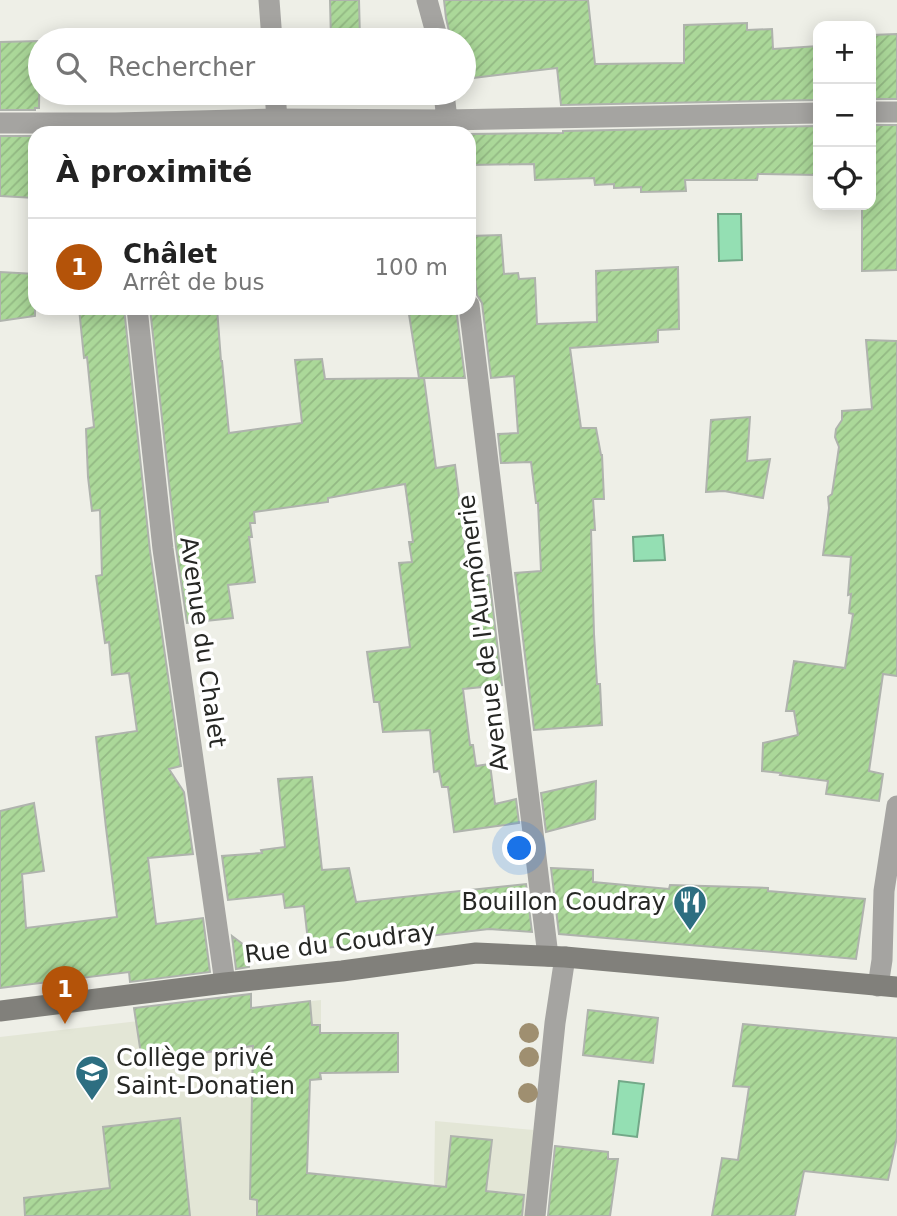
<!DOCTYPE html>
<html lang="fr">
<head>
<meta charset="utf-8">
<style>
	:root { --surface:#fff; --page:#f2f2f2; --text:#222; --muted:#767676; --line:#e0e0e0; --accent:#b45309 }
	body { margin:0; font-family:"DejaVu Sans",sans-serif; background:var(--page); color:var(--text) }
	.controls { position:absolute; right:21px; top:21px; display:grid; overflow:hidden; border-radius:14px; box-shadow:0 4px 18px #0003 }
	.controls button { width:63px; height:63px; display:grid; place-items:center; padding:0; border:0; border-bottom:2px solid var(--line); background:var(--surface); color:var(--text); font:35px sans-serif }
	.you { position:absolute; left:520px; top:849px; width:24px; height:24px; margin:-18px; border:5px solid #fff; border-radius:50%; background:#1a73e8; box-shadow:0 0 0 10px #1a73e833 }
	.badge { display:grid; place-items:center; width:46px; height:46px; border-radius:50%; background:var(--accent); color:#fff; font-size:23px; font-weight:700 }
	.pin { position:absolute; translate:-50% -58px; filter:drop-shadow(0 2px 4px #0008) }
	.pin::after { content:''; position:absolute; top:37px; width:24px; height:21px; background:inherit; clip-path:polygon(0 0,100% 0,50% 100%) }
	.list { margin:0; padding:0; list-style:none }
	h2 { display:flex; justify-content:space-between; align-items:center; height:91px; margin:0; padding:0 28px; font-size:30px }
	h2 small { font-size:23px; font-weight:400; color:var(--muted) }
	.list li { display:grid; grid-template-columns:46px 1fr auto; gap:21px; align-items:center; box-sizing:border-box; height:98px; padding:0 28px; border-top:2px solid var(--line) }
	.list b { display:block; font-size:26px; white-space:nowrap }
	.list p { margin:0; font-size:23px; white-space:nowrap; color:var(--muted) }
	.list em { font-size:23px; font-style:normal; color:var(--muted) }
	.icon { flex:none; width:38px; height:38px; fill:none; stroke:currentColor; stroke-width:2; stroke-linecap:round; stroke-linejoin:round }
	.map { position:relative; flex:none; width:897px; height:1216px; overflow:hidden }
	.search { position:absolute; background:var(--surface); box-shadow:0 4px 18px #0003; left:28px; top:28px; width:448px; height:77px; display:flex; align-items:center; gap:18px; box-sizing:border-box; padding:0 24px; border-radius:38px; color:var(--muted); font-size:26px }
	.panel { position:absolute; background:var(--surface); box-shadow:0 4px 18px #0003; left:28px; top:126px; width:448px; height:189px; border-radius:21px }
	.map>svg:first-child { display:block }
</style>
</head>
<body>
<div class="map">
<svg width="897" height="1216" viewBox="0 0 897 1216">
	<defs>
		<pattern id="building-hatch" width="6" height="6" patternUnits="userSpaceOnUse" patternTransform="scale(1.75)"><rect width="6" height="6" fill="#abd899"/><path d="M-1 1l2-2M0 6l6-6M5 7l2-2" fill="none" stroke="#93b984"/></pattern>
	</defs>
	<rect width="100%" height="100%" fill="#eeefe7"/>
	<path fill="#e3e6d6" d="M321,1000V1079L310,1080L307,1173L434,1186L435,1121L534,1130L525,1216H0V1037Z"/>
	<path fill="#94dfb3" stroke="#73a888" stroke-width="2" d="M718,214H741L742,260L719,261Z
		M663,535L665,560L634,561L633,537Z
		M619,1081L644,1084L637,1137L613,1134Z"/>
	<path fill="url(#building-hatch)" stroke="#afb3ad" stroke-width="2" d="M330,0H359L360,40H331Z
		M444,0H588L595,64L684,63V25L747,23V30L772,29L773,49L818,46V100L561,105L557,68L464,79V40H451L446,18Z
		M897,34V99H871V35Z
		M40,41L39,108H35V110H0V42Z
		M871,125H897V270L862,271V205H871Z
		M818,126V175L758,174L757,180H685L686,191L641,192V187L614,188V184L595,185L594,178L535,180L534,164L469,165V134L563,133V131Z
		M0,136H35V198L0,196Z
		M501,235L504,274L518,273L519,279L535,278L537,324L597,322L596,271L678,267L679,329L658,330V342L570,348L581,428H596L601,455H602L604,499H593L595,530H591L594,634L597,684H600L602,725L534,730L515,573L541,571L538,503H536L531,462L501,463L498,434L518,433L514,376L491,378L482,303L477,295L470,236Z
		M0,272L35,274V316L0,321Z
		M79,308H124L150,551L181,766L169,769L184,792L193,854L148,858L156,924L203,918L210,972L130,982L129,972L0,988V811L34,803L44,871L22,874L26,928L117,917L106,828L96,737L137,731L129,673L112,675L109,642L105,643L96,576L102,575L100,510L92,511L88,477L86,429L94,427L87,357L84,358Z
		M150,308H217L221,361H222L229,433L302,423L295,360L322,359L325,379L424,378L436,468L455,465L469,576L489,575L502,685L463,689L470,745H473L476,766L490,764L495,804L516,799L519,823L454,832L448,787H442L439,771L434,772L430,730L383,732L379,702H374L367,652L410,647L399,563L412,562L409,542H413L405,484L328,498V502L254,512L255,523H250L252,537H249L255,582L228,585L233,618L187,623L176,547Z
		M408,308H456L465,378H419Z
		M866,340L897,341V676L883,674L869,771L883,774L879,801L826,794L828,781L780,775L781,773L762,771L763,743L798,735L794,711H786L794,661L845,668L853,614L849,613L851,594L848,595L851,557L823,555L829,508L828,497L832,494L839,447L835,437L836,429L842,420V411L872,409Z
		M750,417L747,461L770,459L763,498L724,491L706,492L711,420Z
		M312,777L322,870L349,868L356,902L526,884L532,932L489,929L309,950L304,906L285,908L283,894L228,900L222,856L262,853L261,850L285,847L278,779Z
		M596,781L595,819L546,832L541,793Z
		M551,868L593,870V882L669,889L670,885L740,887L768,888V891L865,899L856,959L559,934Z
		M232,936L248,948L249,967L236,969Z
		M251,994V1008L310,1001L312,1025H320V1033H398V1072L320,1073L321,1079L310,1080L307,1173L446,1187L451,1136L492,1140L486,1191L524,1195L522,1216H257V1200L250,1199L253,1046L142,1061L134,1008Z
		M588,1010L658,1018L653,1063L583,1055Z
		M743,1024L897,1038V1137L888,1180L804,1171L795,1216H712L722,1158L738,1160L749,1087L733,1086Z
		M180,1118L190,1216H25L24,1198L110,1188L103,1127Z
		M555,1146L608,1152V1159H618L610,1216H548Z"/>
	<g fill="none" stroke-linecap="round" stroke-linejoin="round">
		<path stroke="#a5a4a1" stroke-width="21" d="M269,0L272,40
			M275,93L277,119
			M469,305L548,956
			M137,308L163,549L225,983"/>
		<path stroke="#a5a4a1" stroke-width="21" d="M427,0L438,40
			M444,93L447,120
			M871,112H897
			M0,123H116L277,119L447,120L818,113
			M878,986L882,960L884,891L897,806
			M535,1216L555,1023L565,957"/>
		<path stroke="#81807b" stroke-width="21" d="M0,1011L225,983L342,971L476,953L565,957L897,987"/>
	</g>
	<g fill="#9f8f70">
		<circle cx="529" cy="1033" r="10"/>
		<circle cx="529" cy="1057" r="10"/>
		<circle cx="528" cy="1093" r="10"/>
	</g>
	<defs>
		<g id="restaurant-pin" transform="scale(1.75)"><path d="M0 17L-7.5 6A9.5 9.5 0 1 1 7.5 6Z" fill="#2d6e81" stroke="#fff"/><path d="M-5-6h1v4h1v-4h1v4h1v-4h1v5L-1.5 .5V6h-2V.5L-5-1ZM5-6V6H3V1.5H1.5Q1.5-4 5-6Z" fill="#fff"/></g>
		<g id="school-pin" transform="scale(1.75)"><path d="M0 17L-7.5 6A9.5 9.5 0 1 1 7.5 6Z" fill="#2d6e81" stroke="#fff"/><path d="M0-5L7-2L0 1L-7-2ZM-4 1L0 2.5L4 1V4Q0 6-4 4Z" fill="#fff"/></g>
	</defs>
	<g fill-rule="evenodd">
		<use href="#restaurant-pin" x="690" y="902"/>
		<use href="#school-pin" x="92" y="1072"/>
	</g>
	<g text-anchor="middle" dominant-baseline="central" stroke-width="7" stroke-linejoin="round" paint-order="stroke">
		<g font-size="24" fill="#262724" stroke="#fff">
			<text transform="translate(483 633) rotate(-97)">Avenue de l'Aumônerie</text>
			<text transform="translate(203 642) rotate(82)">Avenue du Chalet</text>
			<text transform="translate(340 943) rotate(-7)">Rue du Coudray</text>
		</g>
		<g font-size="24" fill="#262724" stroke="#fff" text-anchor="end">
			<text x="666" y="902">Bouillon Coudray</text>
			<text x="116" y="1058" text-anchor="start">Collège privé<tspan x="116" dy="28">Saint-Donatien</tspan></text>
		</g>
	</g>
</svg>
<div class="controls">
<button>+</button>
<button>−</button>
<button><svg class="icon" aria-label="locate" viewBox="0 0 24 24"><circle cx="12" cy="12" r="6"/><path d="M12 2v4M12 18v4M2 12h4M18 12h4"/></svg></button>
</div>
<div class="you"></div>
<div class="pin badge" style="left:65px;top:1024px">1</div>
<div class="search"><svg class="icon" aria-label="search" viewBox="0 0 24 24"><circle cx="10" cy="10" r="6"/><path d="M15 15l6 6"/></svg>Rechercher</div>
<section class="panel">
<h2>À proximité<small></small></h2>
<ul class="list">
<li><span class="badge">1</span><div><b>Châlet</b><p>Arrêt de bus</p></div><em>100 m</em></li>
</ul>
</section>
</div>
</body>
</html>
